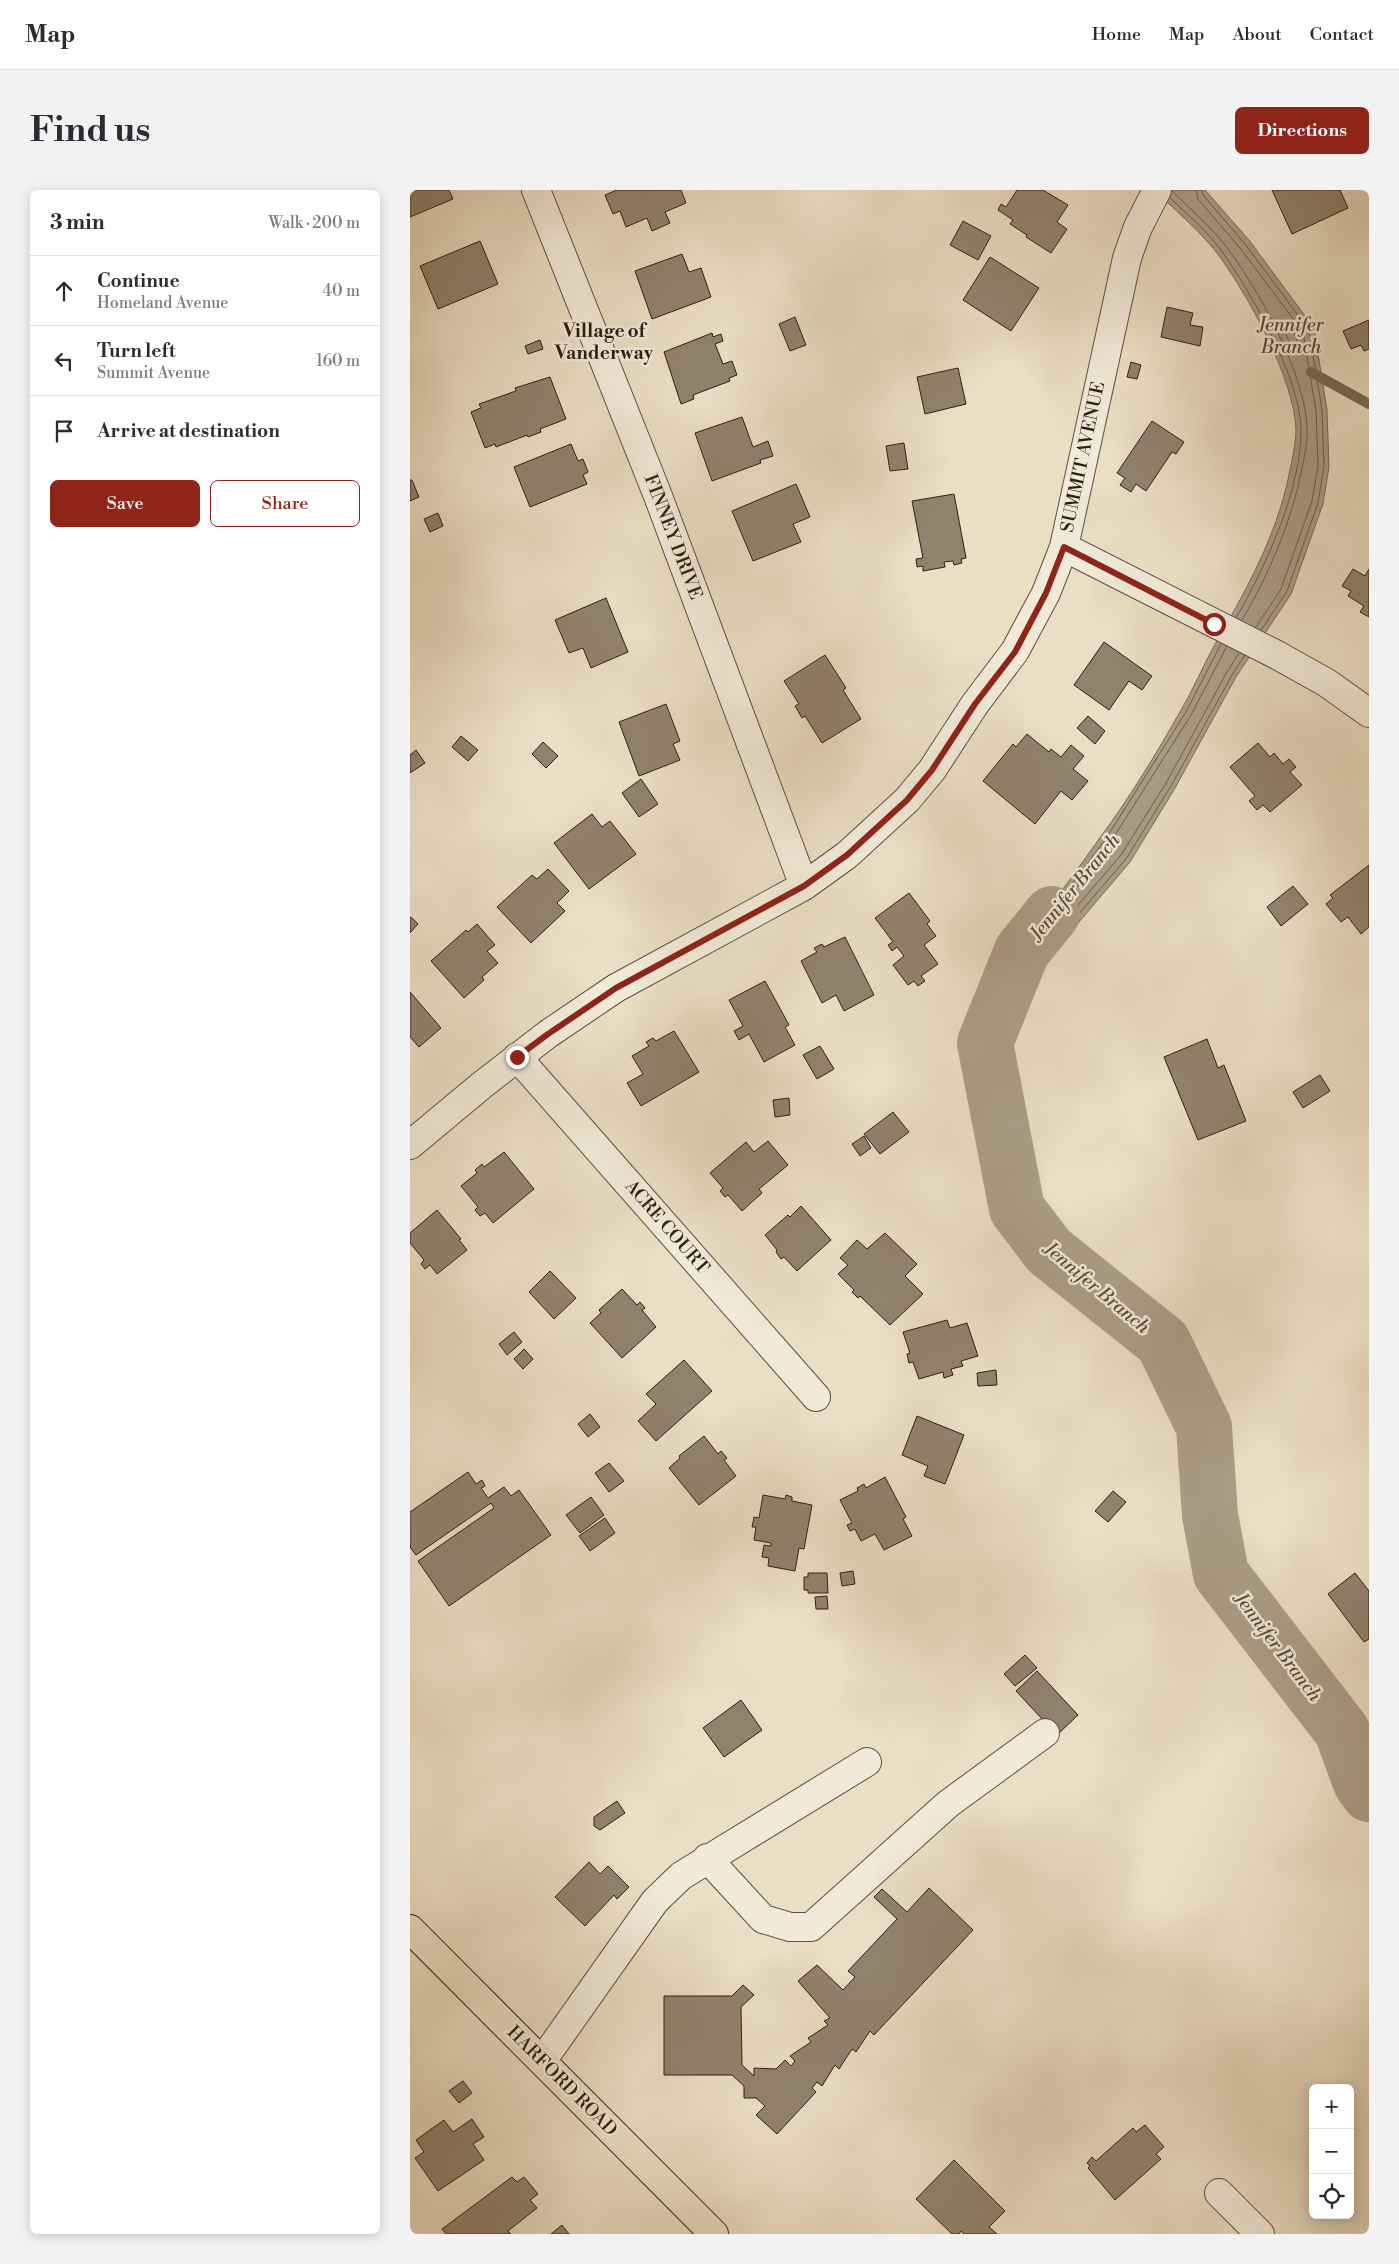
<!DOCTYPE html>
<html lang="en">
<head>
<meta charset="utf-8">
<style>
	:root { --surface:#fff; --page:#f2f2f3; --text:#2b2b33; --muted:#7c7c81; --line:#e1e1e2; --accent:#8f2418 }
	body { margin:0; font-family:"Libre Bodoni",serif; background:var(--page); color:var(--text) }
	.controls { position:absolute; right:15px; bottom:15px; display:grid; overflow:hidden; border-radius:8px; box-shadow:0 2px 12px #0003 }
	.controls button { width:45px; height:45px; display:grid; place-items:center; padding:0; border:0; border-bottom:1px solid var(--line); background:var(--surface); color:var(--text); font:25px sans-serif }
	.stop { position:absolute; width:15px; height:15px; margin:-11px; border:4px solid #8f2418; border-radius:50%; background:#fff }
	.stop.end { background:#8f2418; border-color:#fff; box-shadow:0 1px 5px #0008 }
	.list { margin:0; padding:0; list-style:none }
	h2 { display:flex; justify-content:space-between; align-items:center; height:65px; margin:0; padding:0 20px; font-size:21px }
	h2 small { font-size:16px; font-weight:400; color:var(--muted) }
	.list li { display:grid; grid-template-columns:32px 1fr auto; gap:15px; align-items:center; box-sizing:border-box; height:70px; padding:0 20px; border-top:1px solid var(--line) }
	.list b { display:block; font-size:19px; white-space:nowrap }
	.list p { margin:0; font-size:16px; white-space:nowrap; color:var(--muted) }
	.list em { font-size:16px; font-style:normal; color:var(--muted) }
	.actions { display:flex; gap:10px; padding:15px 20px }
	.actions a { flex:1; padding:11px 0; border:1px solid var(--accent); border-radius:8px; text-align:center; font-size:18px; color:var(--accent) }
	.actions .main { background:var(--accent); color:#fff }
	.icon { flex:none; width:28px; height:28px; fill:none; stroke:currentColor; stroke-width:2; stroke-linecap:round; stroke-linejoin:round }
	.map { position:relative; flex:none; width:959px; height:2044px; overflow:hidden; border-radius:8px }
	header { display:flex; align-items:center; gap:30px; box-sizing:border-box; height:70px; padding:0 25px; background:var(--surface); border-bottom:1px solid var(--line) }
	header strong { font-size:24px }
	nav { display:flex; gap:28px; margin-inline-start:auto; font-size:18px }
	.intro { display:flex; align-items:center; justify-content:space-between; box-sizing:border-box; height:120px; padding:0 30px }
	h1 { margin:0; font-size:35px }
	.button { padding:12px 22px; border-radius:8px; background:var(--accent); color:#fff; font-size:18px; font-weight:700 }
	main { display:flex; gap:30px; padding:0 30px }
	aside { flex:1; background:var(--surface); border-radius:8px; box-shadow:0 2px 12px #0003 }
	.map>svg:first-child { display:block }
</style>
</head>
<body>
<header>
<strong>Map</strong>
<nav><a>Home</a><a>Map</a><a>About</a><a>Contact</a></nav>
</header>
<div class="intro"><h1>Find us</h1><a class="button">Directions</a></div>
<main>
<aside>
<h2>3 min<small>Walk · 200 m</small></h2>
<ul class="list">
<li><svg class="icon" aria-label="ahead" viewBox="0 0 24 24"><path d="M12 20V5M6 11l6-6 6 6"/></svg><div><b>Continue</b><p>Homeland Avenue</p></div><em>40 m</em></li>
<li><svg class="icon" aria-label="left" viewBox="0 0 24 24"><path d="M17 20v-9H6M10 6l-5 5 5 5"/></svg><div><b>Turn left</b><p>Summit Avenue</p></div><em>160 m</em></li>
<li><svg class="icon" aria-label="arrive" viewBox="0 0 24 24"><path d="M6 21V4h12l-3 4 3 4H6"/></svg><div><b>Arrive at destination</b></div></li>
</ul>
<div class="actions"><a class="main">Save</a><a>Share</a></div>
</aside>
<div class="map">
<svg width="959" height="2044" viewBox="0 0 959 2044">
	<rect width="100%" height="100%" fill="#eadec4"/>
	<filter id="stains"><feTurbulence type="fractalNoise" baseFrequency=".004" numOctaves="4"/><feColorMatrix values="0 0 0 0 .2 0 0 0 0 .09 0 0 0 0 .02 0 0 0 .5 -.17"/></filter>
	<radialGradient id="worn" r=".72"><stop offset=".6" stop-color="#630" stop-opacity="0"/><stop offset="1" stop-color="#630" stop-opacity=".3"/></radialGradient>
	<path fill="#aa9d87" stroke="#786b58" d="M744,0H795L839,50L904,138L917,220L919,277L913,314L881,404L826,487L765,598L720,672L646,759L614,782L594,790L579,792C586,767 611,750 627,731C649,706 669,677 689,649C718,610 747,563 771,520C783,500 792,478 803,458C835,402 866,348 879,285C882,270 886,254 886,239C884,188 837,103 807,63C789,40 765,20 744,0Z"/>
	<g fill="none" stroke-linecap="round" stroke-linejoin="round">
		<path stroke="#6c5e4c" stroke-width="1" d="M786,0L788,9L830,58L893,142L906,221L908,276L902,311L871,399L846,437
			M792,0L793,5L835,54L899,140L912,220L914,276L908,313L877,401L851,440
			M762,1C779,18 800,36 815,55C848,98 895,183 897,238C898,252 894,268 891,283C880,335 859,384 832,430
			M760,8C777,24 797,41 811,60C841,102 889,186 891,238C892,298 856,376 826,428
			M872,130L875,131L886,146L889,162L887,164L884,163L871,133Z
			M811,454L776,522L695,650L632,734L589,782L590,785L612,778L642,755L716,669L761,596L822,485L835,465
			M817,456L781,525L700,653L637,737L610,765L611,769H614L638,750L711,665L756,593L817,482L829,463"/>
		<path stroke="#786b58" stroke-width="10" d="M901,182L959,214"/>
		<path stroke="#aa9d87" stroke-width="56" d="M642,724L612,761L575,853L607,1019L639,1061L753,1152L794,1237L800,1325L811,1384L932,1541L951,1593L959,1604"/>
	</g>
	<path fill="#90826f" stroke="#2e1f12" d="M0,0H39L43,9L0,27Z
		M207,0H271L276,13L255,22L260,33L242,41L237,28L216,37L210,21L203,24L195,5Z
		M607,0H633L658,15L647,32L657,39L641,63L616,47L617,45L600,34L603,30L588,20L591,14L596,17Z
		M862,0H930L938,18L882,44Z
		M553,31L581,46L568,70L540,55Z
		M70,51L88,94L28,119L10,76Z
		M272,64L279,82L291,78L301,107L242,129L225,81Z
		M580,67L629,98L601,141L553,110Z
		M757,117L783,123L780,135L793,137L790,156L751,147Z
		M385,127L396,155L380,161L369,134Z
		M959,130V159L954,161L951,155L941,159L933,141Z
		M302,143L303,147L311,144L313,151L305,154L313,174L322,171L327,185L319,188L320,191L283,205L284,209L271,214L254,162Z
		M130,150L133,159L118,164L115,156Z
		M721,172L731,175L727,189L717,187Z
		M548,178L556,214L515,224L507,187Z
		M140,187L156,229L130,239L131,242L118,247L117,245L86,257L85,254L75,258L61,222L71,218L69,214L106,201L105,198Z
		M332,227L343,257L358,251L363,266L350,270L351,273L302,291L285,243Z
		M742,231L774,252L766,264L762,262L736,301L726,294L721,302L710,295L715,288L707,283Z
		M494,253L498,279L480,281L476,256Z
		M161,254L168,271L173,269L178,282L173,285L177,294L120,317L104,277Z
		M0,290H2L9,307L0,311Z
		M386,294L400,327L383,334L391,352L343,371L322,321Z
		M544,304L556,368L551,369L552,373L544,375L543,371L534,372L535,377L513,381V376L507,377L506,369L513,368L502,311Z
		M28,323L33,336L20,342L14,329Z
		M943,379L955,386L959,379V427L950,422L954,416L938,406L941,401L932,396Z
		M196,408L218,462L181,478L173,458L159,463L145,430Z
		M694,452L742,486L732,500L719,491L699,520L664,495Z
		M415,465L436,498L433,500L451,529L412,553L395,526L392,528L385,516L389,514L374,491Z
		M256,514L270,551L263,554L270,570L229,586L209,532Z
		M678,526L695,541L685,554L667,538Z
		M617,544L639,562L641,559L651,567L661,555L674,566L663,579L678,591L662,610L651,601L625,634L573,591L603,554L606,557Z
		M51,546L68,560L58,571L42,557Z
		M133,552L148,566L136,578L122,564Z
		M848,553L860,567L864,563L873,574L879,569L886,577L880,582L892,595L860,622L853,615L847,620L839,611L845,606L820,577Z
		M6,560L15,573L0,583V565Z
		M231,589L248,614L229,627L212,603Z
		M182,624L192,637L200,631L226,664L179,699L144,653Z
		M959,675V737L951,744L938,727L931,732L916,714L923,708L920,705Z
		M138,679L159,701L147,713L155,721L121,753L87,717L122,685L127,689Z
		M883,696L898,714L871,736L857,717Z
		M499,703L520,731L517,734L526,746L514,755L528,774L511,786L515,791L508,796L504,791L498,795L483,775L494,766L487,757L482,761L478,755L483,752L465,728Z
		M1,727L8,734L0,743V728Z
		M67,734L85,755L77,761L88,773L72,787L74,790L54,808L21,771L56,740L58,742Z
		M435,747L464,805L434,821L426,805L412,813L391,771L407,762L404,758L412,754L414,757Z
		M355,791L379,835L375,837L385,855L354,872L339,844L329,850L324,841L333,836L319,810Z
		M0,802L31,838L9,857L0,847Z
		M264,841L289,882L231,916L217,893L233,884L222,866L239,856L236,852L243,848L246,851Z
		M797,849L808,878L814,875L836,931L788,950L754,867Z
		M410,856L424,879L407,889L393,865Z
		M910,885L920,901L893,918L883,902Z
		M379,908L380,925L365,927L363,910Z
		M483,922L499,942L470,964L454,944Z
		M454,946L461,958L450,966L442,954Z
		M358,951L378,975L349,999L352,1003L332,1021L318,1005L315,1007L310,1001L313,998L300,983L336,952L344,962Z
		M94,962L124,999L83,1033L75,1023L70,1026L65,1020L68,1017L51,996L67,983L65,980L72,974L74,977Z
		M391,1016L421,1050L387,1081L374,1067L371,1069L366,1062L367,1060L355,1045L378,1025L380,1027Z
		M27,1020L51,1049L49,1050L57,1060L27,1084L20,1075L15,1079L11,1074L14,1070L0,1053V1043Z
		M475,1043L507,1074L495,1086L513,1104L480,1135L450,1106L448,1108L442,1102L444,1100L428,1084L438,1075L430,1068L447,1050L457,1059Z
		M140,1081L166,1108L144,1129L119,1102Z
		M212,1099L227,1115L230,1112L235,1118L232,1120L246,1137L212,1168L180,1133L191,1123L189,1120Z
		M537,1130L540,1138L557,1133L568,1166L551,1171L553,1176L541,1179L543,1185L534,1188L533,1182L509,1189L503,1172L499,1173L497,1164L500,1163L493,1142Z
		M104,1142L112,1152L97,1165L89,1154Z
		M114,1159L123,1169L113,1179L104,1169Z
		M274,1170L302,1201L246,1251L228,1231L246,1214L236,1204Z
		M586,1180L587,1195L568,1196L567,1183Z
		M180,1224L190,1237L178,1247L168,1234Z
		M507,1226L554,1245L535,1294L514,1286L518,1276L492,1265Z
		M294,1246L308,1264L311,1261L317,1268L314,1270L326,1286L289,1315L259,1278L270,1268L269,1266Z
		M199,1273L214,1291L199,1302L185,1283Z
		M58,1282L66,1294L72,1290L75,1296L71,1298L78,1308L94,1297L101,1306L109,1300L141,1345L39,1416L8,1371L84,1318L81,1313L6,1365L0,1357V1322Z
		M475,1287L496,1327L493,1329L502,1346L474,1360L465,1344L451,1351L445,1339L440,1341L437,1335L442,1333L430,1310L448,1301L447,1298L454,1294L456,1298Z
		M703,1301L716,1312L698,1332L685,1321Z
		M353,1305L375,1309L376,1305L382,1307V1311L402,1315L394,1359L389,1358L385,1381L358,1376L359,1368L352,1367L354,1355L361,1356V1353L344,1350L346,1337H342L344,1327L349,1328Z
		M181,1307L194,1325L170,1343L156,1325Z
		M195,1328L205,1343L180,1361L169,1346Z
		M443,1381L445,1394L432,1396L430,1383Z
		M398,1383H417L418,1403H398V1400H394V1387H398Z
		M945,1383L959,1401V1449L954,1452L918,1404Z
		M417,1406L418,1419H406L405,1407Z
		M615,1465L627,1478L605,1496L594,1484Z
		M627,1481L668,1525L647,1545L606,1501Z
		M331,1510L352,1540L314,1567L293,1538Z
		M207,1611L215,1623L190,1640L184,1636V1627Z
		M179,1672L190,1684L198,1676L219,1697L207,1709L204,1705L175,1736L145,1707Z
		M519,1698L563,1740L464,1845L460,1841L446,1862L442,1859L429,1879L425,1875L412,1896L407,1892L402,1898L406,1902L367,1944L346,1925L355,1916L346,1908H334V1896L322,1885H254V1806H322L333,1795L344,1805L331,1817L332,1875L344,1886V1878L366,1879L375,1870L381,1876L385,1871L380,1866L401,1852L398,1848L418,1835L414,1831L420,1828L388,1791L407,1775L433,1800L445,1787L438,1781L487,1729L464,1707L472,1699L497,1722Z
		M53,1891L62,1903L49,1913L39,1901Z
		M62,1929L74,1947L63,1954L74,1970L28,2001L5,1968L14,1962L6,1950L34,1930L43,1942Z
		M735,1935L754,1957L746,1964L751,1969L705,2010L678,1978L680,1976L677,1973L682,1967L686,1971L723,1938L726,1942Z
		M544,1970L595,2021L579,2037L587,2044H554L551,2041L549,2044H542L506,2009Z
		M102,1987L107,1992L114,1987L128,2004L120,2010L127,2018L98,2041L101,2044H36L32,2039Z
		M152,2035L159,2044H141Z"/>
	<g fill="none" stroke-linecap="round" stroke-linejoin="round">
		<g stroke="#5d4f3e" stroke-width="30">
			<path id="minor" d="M126,0L248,306L394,696
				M654,357L867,465L917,493L959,523
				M107,867L406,1207
				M0,955L72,895L138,844L206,798L394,696L437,665L497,610L522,580L565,514L605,461L636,403L654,357L717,68L728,37L747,0
				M297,1668L353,1729L380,1737H401L538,1614L635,1543
				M132,1871L245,1711L271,1686L457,1572
				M809,2003L850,2044"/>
		</g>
		<g stroke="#2e1f12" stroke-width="30">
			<path id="major" d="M0,1739L304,2044"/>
		</g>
		<use href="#minor" stroke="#f1ead9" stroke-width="28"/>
		<use href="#major" stroke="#eadec4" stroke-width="28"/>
	</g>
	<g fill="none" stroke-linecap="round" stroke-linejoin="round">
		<path stroke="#8f2418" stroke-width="6" d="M107,867L138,844L206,798L394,696L437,665L497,610L522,580L565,514L605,462L636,403L654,357L804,434"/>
	</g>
	<g text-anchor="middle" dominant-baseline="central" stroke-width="5" stroke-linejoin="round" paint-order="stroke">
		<g font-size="18" fill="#2e1f12" stroke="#f1ead9">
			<text transform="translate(673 267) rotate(-78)">SUMMIT AVENUE</text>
			<text transform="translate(263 347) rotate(69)">FINNEY DRIVE</text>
			<text transform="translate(257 1037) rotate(49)">ACRE COURT</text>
			<text transform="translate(152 1891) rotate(45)">HARFORD ROAD</text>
		</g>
		<g font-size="19" font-style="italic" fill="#594b3b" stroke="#f1ead9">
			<text x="881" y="135">Jennifer<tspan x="881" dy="22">Branch</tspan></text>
			<text transform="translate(665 697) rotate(-51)">Jennifer Branch</text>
			<text transform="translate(687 1098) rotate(40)">Jennifer Branch</text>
			<text transform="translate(868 1457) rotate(53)">Jennifer Branch</text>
		</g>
		<g font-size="19" font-weight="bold" fill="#2e1f12" stroke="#f1ead9">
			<text x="194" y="141">Village of<tspan x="194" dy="22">Vanderway</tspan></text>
		</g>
	</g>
	<rect width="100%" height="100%" filter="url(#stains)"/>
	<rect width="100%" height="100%" fill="url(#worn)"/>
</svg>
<div class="controls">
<button>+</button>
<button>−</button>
<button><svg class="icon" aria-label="locate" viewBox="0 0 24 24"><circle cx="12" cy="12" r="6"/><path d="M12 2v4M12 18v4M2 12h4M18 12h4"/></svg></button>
</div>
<div class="stop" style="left:804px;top:434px"></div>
<div class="stop end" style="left:107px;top:867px"></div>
</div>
</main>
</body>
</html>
